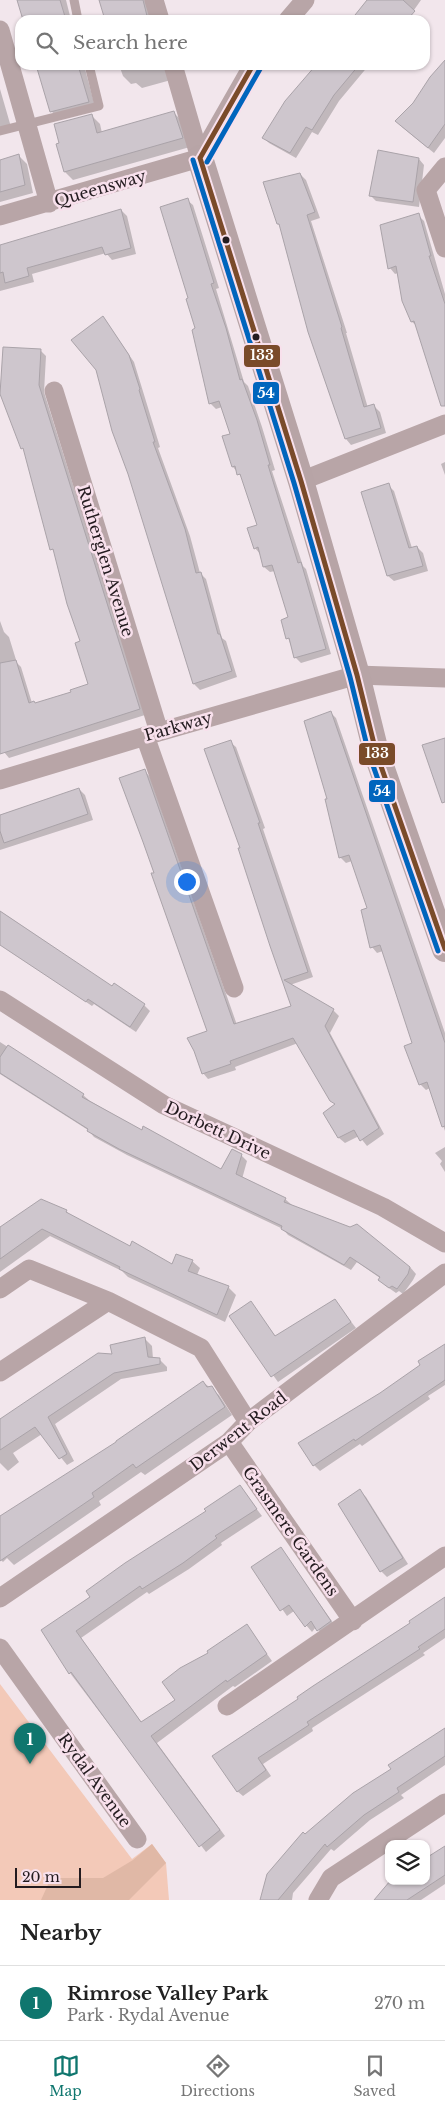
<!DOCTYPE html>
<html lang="en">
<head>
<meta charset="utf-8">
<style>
	:root { --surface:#fff; --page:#f2f2f2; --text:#222; --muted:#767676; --line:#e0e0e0; --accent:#0f766e }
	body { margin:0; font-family:"Libre Baskerville",serif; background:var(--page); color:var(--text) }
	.controls { position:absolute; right:15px; bottom:15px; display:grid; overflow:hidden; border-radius:10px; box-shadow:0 1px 4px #0004 }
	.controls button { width:45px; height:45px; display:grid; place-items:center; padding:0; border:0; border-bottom:1px solid var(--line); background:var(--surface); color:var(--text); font:25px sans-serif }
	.scale { position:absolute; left:15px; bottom:12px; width:66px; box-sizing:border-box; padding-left:5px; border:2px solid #231b1f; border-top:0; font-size:14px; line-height:18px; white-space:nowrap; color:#231b1f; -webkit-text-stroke:4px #f8e0ec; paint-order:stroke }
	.you { position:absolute; left:186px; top:881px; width:18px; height:18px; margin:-12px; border:4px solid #fff; border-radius:50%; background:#1a73e8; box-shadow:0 0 0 8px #1a73e833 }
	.badge { display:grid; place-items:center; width:32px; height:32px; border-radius:50%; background:var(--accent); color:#fff; font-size:16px; font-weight:700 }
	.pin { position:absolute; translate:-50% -41px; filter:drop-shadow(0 1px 2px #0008) }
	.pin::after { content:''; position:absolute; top:26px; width:18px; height:15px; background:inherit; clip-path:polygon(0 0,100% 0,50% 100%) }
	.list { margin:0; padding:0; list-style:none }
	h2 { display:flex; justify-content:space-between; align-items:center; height:65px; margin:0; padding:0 20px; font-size:21px }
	h2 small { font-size:16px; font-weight:400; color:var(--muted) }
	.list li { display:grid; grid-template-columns:32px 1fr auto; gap:15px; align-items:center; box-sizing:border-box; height:75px; padding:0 20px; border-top:1px solid var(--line) }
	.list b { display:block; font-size:19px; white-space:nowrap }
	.list p { margin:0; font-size:16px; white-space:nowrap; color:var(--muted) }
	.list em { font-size:16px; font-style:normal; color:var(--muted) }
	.icon { flex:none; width:28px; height:28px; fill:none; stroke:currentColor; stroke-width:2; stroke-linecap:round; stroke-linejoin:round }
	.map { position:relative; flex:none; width:445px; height:1900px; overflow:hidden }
	.search { position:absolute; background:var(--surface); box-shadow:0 1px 4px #0004; left:15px; right:15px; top:15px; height:55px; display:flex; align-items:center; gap:12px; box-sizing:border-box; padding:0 18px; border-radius:15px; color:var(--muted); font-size:19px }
	.sheet { height:140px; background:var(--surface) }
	nav { display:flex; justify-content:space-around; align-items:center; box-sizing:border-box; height:70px; border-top:1px solid var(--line); background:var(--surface); font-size:14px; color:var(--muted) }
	nav a { display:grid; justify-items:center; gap:2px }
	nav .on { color:var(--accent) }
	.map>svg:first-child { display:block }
</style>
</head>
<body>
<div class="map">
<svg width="445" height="1900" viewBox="0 0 445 1900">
	<rect width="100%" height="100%" fill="#f2e6ec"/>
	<path fill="#f3c9b8" d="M0,1684L132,1859L152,1844L166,1863L169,1900H0Z"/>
	<path fill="#e0b8a6" d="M152,1844L166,1863L129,1900H41L51,1878H103L133,1860Z"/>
	<path fill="#0003" d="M19,0H66L71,20H25Z
		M100,0H147L153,20H106Z
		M368,0H421L407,20H352Z
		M445,62V138L434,153L402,127L414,103Z
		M38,65H84L96,110L60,119L51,111Z
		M119,65H166L171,80L142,88L136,83L131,84L123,76Z
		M317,65H371H369L339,101L318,135L312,132L296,158L269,143L263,137Z
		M0,89L11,127L0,130Z
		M174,113L182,121L190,147L73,180L65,172L92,116L100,124L102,133Z
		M19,156L27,164L33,193L0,202V161Z
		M419,159L424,165L419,207L376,201L371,196Z
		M300,174L306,180L320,218L311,221L347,333H346L368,408L374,406L380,412L386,433L351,445L346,439L326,383L282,227L278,224Z
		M187,200L193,205L219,288L216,289L244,382L248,386L262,427L275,470L272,471L303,566L306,569L331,654L301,663L295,657L282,621L290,618L275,571L270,572L264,567L261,555L255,548L258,526L243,479L233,467L232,435L222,407L216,409L210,403L190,299Z
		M121,210L127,216L136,254L112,260L106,253L32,274L34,282L0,291V246Z
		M418,215L424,221L445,294V404L439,398L417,326L412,322L403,301L398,273L395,274L390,268Z
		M103,317L134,362L160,447L158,448L190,536L200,573L206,579L222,638L226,641L237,677L200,690L194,684L130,474Z
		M40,350L46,356L44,392L145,715L9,758L4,752L0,742V621L4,632L9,637L17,663L21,667L32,703L36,704L73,693L89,684L82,642L56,554L52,549L25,451L22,448Z
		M445,462V475L441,464Z
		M388,485L394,491L412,548L417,547L423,553L428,571L394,581L388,576Z
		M331,713L336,718L445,1033V1131L430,1088L426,1090L420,1084L414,1044L383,951L377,953L372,947L369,908L352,861L346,863L340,857L329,800Z
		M230,742L236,747L265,828L263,829L313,977L290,985L333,1010L339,1016L330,1033L384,1134L367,1146L359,1136L345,1143L339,1138L324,1113L336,1105L298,1043L235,1067L236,1070L208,1079L203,1073L209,1032L155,873L145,771L150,777L237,1025L292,1007L241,849Z
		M79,789L85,795L93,820L0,850V815Z
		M0,911L113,988L144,1005L150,1011L136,1032L94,1004L92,1006L0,944Z
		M0,1042L83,1095L90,1101L142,1131L222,1171L241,1155L247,1161L242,1179L285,1199L292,1205L410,1267L416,1274L413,1280L403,1294L399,1291L396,1293L386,1286L380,1280V1278L357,1262L351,1270L288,1235L283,1229L127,1155L94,1137L88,1130L0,1074Z
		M445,1147V1172L440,1164L442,1161L435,1153Z
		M66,1211L72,1217L131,1248L173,1266L192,1261L200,1268L197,1275L228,1287L236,1295L225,1322L128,1277L122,1271L50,1236L0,1272V1228Z
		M335,1301L356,1328L278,1382L231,1317L251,1303L276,1337Z
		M144,1338L152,1346L153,1359H159L167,1367V1371L121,1379L55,1424L74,1461L67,1465L42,1434L13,1453L19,1462L8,1471L0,1463V1421Z
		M445,1345V1385L428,1396L430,1399L362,1446L360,1444L320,1471L314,1465L381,1394L422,1365Z
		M203,1382L219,1395L232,1415L145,1475L141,1472L99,1501L101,1505L14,1565L7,1558L3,1562L0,1559V1531Z
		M240,1487L262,1516L221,1543L222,1545L189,1569L149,1594L147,1592L81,1638L142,1723L177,1700L247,1626L272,1661L235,1687L233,1686L157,1743L225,1836L206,1852L70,1673L43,1631Z
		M360,1491L366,1497L408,1564L387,1577L381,1571L339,1505Z
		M281,1549L336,1627L323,1635L316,1627L312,1632L294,1611L287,1616L253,1567Z
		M445,1599V1638L423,1653L425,1655L312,1728L313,1731L263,1764L271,1776L243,1796L237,1791L214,1757L412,1623Z
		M445,1730V1765L401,1795L404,1798L370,1820L334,1851L331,1849L293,1893L292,1900H261L305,1836Z
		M445,1847V1884L421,1900H376L426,1881Z"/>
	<path fill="#cec6cd" stroke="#aaa3a9" d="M17,0H60L66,20H23Z
		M99,0H143L148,20H105Z
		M367,0H403L415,11L407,20H351Z
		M445,60V124L428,148L395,121L413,103L430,77Z
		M36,65H78L89,102L50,112Z
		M316,65H359L334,95L312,130L306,127L290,153L262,138L285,101Z
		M174,111L183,138L64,172L56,144L59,143L54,124L92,114L97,133Z
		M378,150L419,158L413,202L369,196Z
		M19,154L25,185L0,192V160Z
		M300,173L315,212L307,215L342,327L341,328L364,407L374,404L381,428L345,439L308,332L279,224H277L263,182Z
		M188,198L214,283L211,284L226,328L240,380L242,379L257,420L270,465H268L298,563L301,562L326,649L294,658L289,638L286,639L281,620L288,617L272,565L263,567L258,547L254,549L247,528L257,525L240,474L237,475L235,466L232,467L222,436L230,434L219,401L209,404L192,330L195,328L186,299L188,298L160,207Z
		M121,209L131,248L105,255L102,247L27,268L29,276L5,283L3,272L0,273V245Z
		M419,213L431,256H429L445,304V406H441L414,321L411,322L402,301L396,266L388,269L380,225Z
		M103,316L129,355L140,389L139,390L155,442H153L185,529L196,573L201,572L218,634H220L232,671L193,684L128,474L112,431L96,370L71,340Z
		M3,347L41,349L39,385L140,709L0,754V663L16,660L29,703L34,701L35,703L71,692L70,690L88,684L75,643L80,641L67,604L53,549L50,550L23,448L21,449L0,394Z
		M389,483L409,548L417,546L423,566L387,576L361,492Z
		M331,711L445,1043V1126L442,1127L427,1082L419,1085L404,1046L412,1043L380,945L370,948L361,910L367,908L349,855L339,858L325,799H327L304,721Z
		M445,738V802L442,803L422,745Z
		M231,740L260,823H258L308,972L284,980L334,1009L325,1026L379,1128L360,1141L354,1130L338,1138L323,1113L335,1104L330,1101L293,1038L230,1061L231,1064L202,1074L194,1051L187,1038L207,1031L151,873H154L143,842L119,778L145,769L234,1024L291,1006L270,946L238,848H240L204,749Z
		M79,788L88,814L4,843L0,831V815Z
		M0,911L112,986L114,983L145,1004L130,1027L88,999L86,1002L0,945Z
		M8,1045L84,1094L82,1097L142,1130L143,1126L221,1169L232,1149L242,1154L236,1174L286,1198L284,1202L350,1227L357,1224L410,1267L408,1274L397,1289L392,1286L389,1288L378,1280L380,1277L350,1257L344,1265L281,1229L282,1226L119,1149L87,1131L88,1129L0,1073V1057Z
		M41,1199L67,1210L66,1212L130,1246L132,1241L172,1264L176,1254L193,1260L188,1271L229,1286L217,1315L119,1269L120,1267L42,1229L0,1259V1227Z
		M335,1299L351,1322L271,1377L229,1316L251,1301L275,1336Z
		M145,1337L148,1357L160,1358V1364L114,1373L48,1417L67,1454L59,1459L35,1427L0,1450V1419L98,1353L112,1354L110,1345Z
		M445,1344V1380L355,1441L354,1439L313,1466L298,1443L380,1393L420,1365L418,1361Z
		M203,1381L207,1387L212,1386L225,1407L136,1468L133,1464L92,1493L94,1497L0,1561V1516L116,1442V1441Z
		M240,1485L257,1509L215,1536L217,1538L183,1563L142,1589L140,1586L76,1631L141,1722L175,1700L162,1682L180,1668L208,1653L207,1651L247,1624L267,1654L227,1682L226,1680L151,1736L220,1830L199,1847L71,1672L69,1674L41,1630L90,1597L86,1591L125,1563L206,1511L204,1509Z
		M360,1489L403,1558L380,1572L338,1504Z
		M281,1547L331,1621L317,1631L311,1621L305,1627L289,1605L280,1611L251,1567Z
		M445,1597V1629L418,1647L420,1649L307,1722L309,1725L258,1758L266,1770L237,1792L212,1756L298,1699L297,1697L313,1686L410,1623L409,1621Z
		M445,1728V1756L397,1788L399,1792L364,1815L327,1847L325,1844L278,1900H260L267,1874L303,1832L305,1834L353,1793L391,1769L388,1765Z
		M445,1846V1875L407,1900H374L390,1881H426V1858Z"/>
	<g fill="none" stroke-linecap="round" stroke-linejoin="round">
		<path stroke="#b8a5a7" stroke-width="9" d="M74,0L78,20
			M0,131L99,106L89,65"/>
		<path stroke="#b8a5a7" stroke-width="19" d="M154,0L160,20
			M288,20L305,0
			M0,30L49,203
			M173,65L200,158
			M200,158L253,65
			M445,167L426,190L445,248
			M0,216L200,158
			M54,391L159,732
			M301,481L445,424
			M145,736L234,988
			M0,780L159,732L357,675L445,678
			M0,1000L164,1105L383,1207L445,1243
			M0,1289L29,1269L108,1301L201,1348L248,1422
			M0,1372L108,1301
			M229,1442L353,1621
			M0,1598L229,1442L248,1422L445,1273
			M0,1648L137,1839
			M227,1706L445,1556
			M318,1900L331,1878L445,1803"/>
		<path stroke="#b7a4a6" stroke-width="26" d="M200,158L301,481L357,675L376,752L445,949"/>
		<g stroke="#f8e0ec" stroke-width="9">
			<path id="bus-1" d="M200,158L301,481L357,675L376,752L445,949
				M200,158L253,65"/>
		</g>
		<g stroke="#f8e0ec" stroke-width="9">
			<path id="bus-2" d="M193,160L294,483L350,677L369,754L438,951
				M207,162L260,69"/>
		</g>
		<use href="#bus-1" stroke="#7a4b2a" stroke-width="5"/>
		<use href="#bus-2" stroke="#0065bd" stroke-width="5"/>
	</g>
	<g fill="#231b1f" stroke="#f8e0ec" stroke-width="2">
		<circle cx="226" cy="240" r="4.5"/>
		<circle cx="256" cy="337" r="4.5"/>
	</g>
	<g text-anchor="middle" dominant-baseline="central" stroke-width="5" stroke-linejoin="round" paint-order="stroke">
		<g font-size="16" fill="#231b1f" stroke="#f8e0ec">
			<text transform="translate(100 188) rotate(-16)">Queensway</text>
			<text transform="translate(106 561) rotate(73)">Rutherglen Avenue</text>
			<text transform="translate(178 726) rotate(-16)">Parkway</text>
			<text transform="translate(218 1130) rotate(25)">Dorbett Drive</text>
			<text transform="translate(238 1431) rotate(-38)">Derwent Road</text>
			<text transform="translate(291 1531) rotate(55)">Grasmere Gardens</text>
			<text transform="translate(95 1780) rotate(54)">Rydal Avenue</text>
		</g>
	</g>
	<g stroke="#f8e0ec" stroke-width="2">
		<rect x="243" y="344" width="38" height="24" rx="5" fill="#7a4b2a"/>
		<rect x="252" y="381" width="28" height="24" rx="5" fill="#0065bd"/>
		<rect x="358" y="742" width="38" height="24" rx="5" fill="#7a4b2a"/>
		<rect x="368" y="779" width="28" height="24" rx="5" fill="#0065bd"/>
	</g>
	<g font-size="14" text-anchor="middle" font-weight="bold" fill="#fff">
		<text x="262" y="360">133</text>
		<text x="266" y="398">54</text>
		<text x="377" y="758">133</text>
		<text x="382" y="796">54</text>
	</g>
</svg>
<div class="controls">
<button><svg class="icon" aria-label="layers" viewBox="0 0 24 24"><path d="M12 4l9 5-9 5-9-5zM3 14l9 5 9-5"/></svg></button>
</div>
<div class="scale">20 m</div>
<div class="you"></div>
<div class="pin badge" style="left:30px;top:1764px">1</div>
<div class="search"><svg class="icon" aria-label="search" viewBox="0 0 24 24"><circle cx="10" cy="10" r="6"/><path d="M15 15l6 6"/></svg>Search here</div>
</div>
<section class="sheet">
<h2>Nearby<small></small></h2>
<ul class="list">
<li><span class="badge">1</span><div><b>Rimrose Valley Park</b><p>Park · Rydal Avenue</p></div><em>270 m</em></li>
</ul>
</section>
<nav>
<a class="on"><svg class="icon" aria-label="map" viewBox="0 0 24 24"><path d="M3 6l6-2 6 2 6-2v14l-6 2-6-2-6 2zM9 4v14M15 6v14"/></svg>Map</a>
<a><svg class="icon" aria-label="directions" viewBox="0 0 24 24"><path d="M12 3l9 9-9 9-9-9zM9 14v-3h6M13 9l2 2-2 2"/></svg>Directions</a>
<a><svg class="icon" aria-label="saved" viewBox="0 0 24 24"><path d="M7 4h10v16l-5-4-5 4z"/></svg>Saved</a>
</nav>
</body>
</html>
